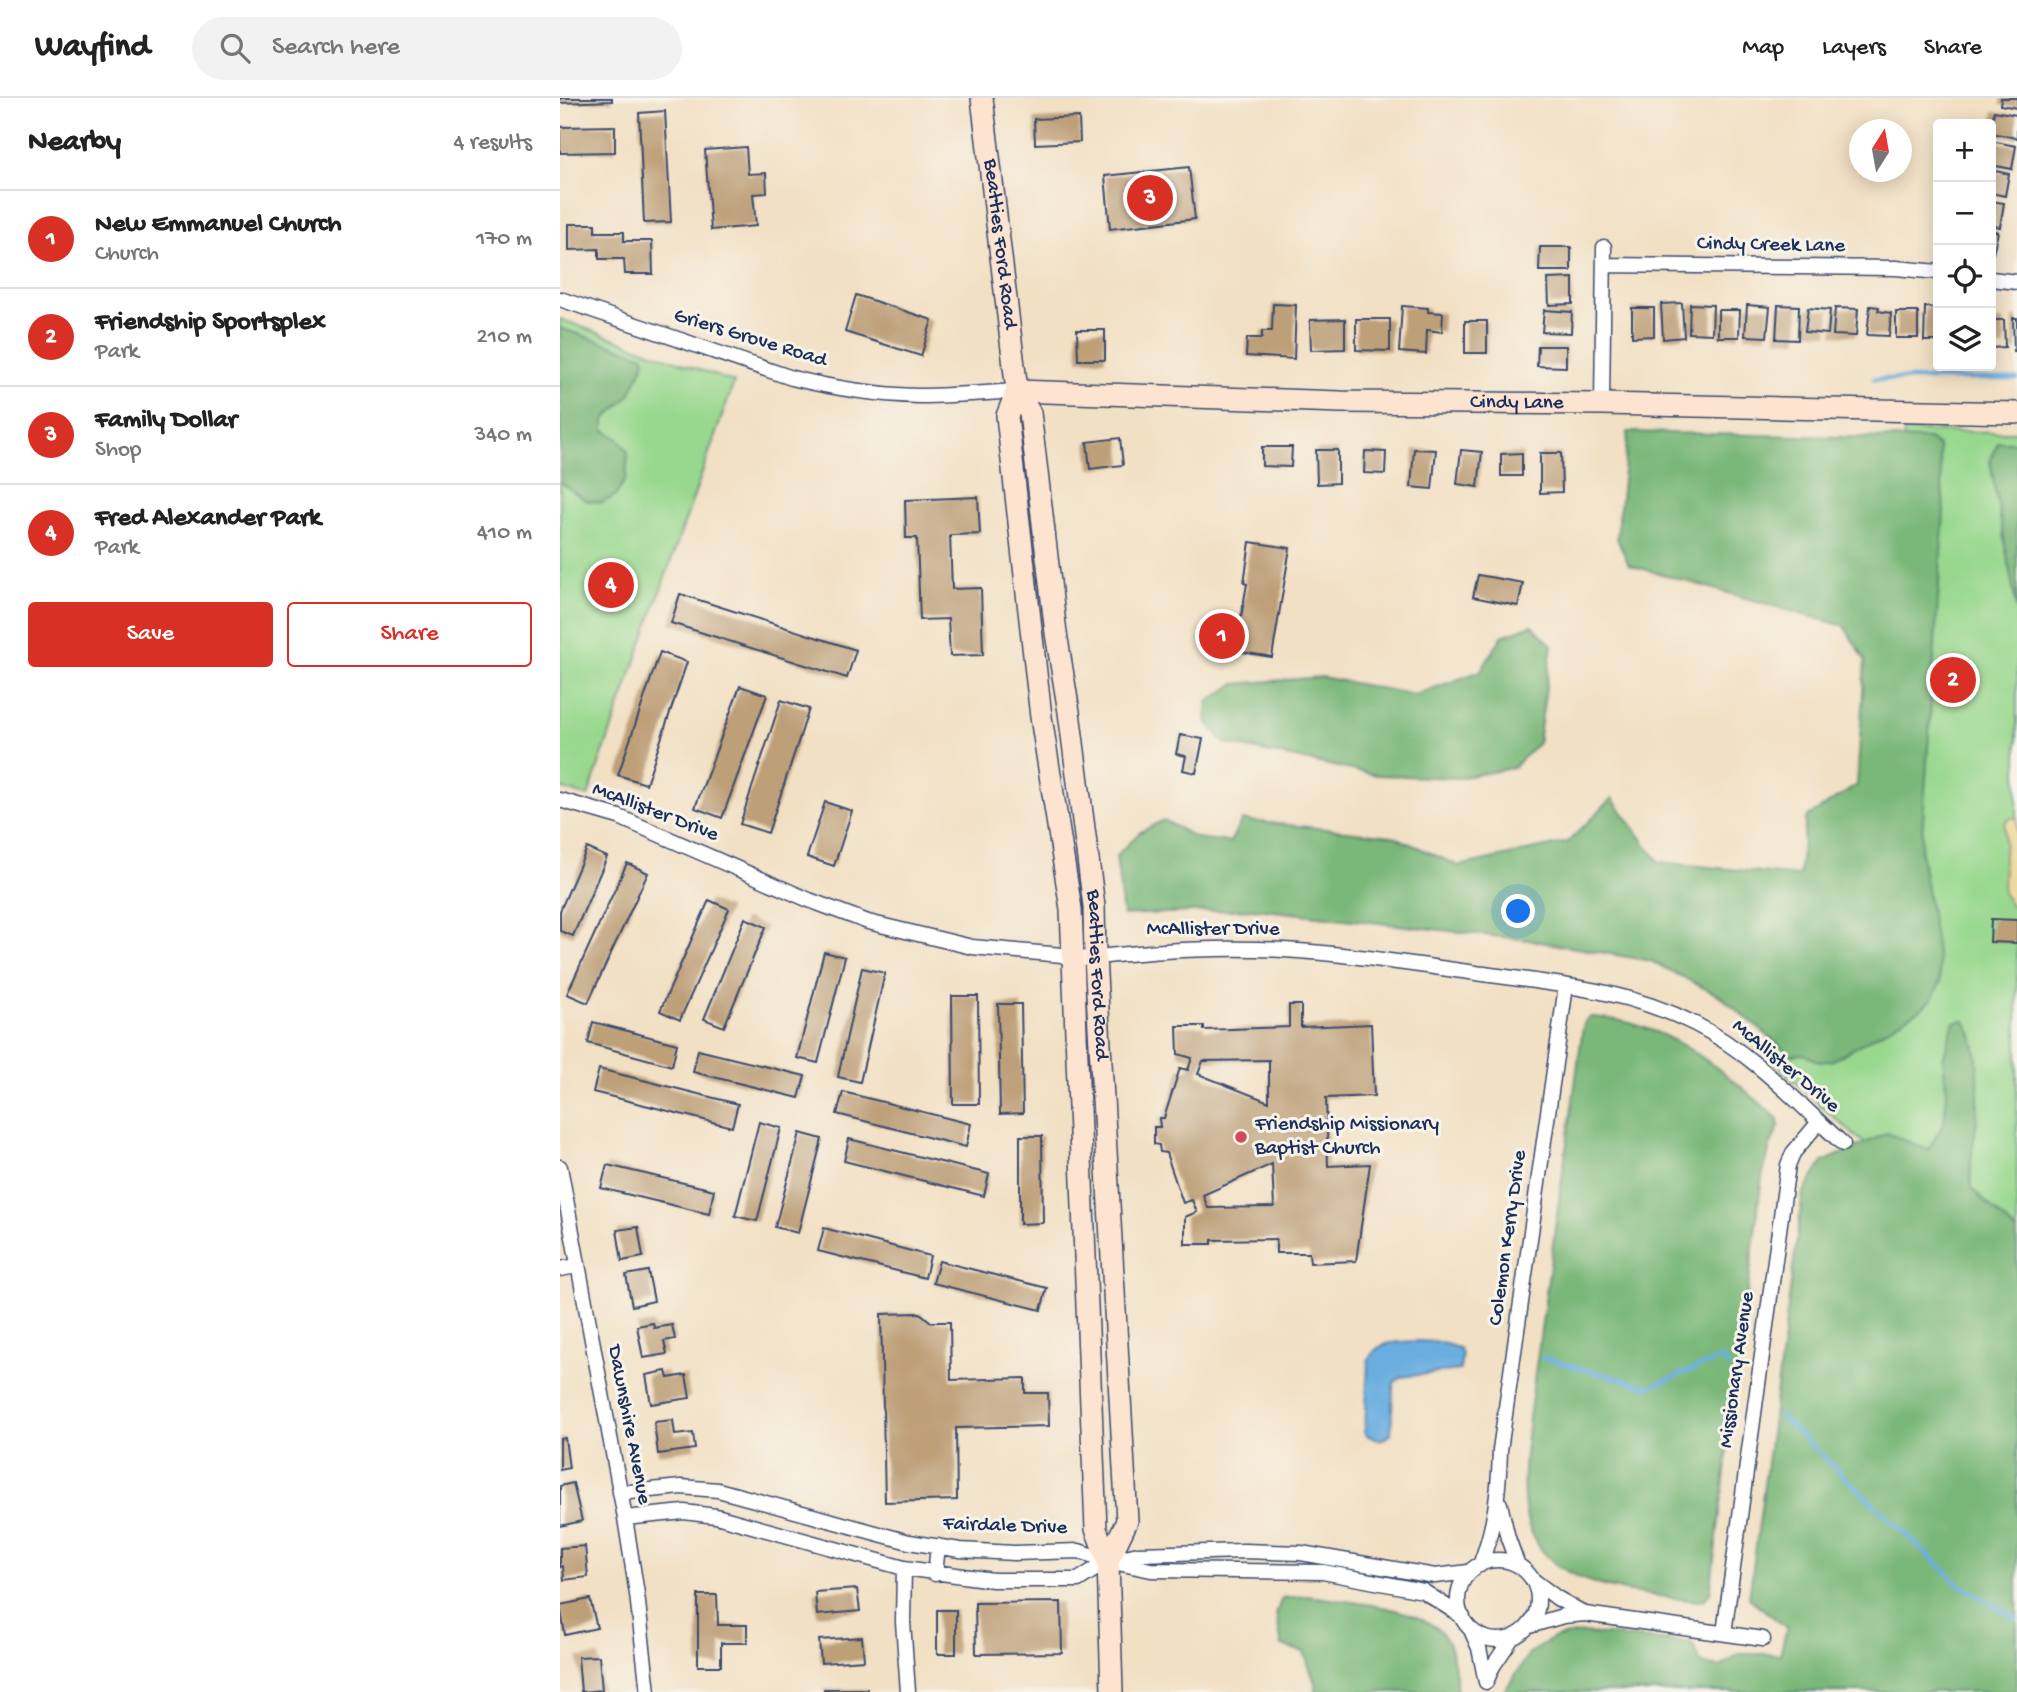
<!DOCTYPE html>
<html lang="en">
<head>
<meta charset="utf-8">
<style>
	:root { --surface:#fff; --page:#f2f2f2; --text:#222; --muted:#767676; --line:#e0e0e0; --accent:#d93025 }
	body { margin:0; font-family:"Gochi Hand",sans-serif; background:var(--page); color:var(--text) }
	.controls { position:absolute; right:21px; top:21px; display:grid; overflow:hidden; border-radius:7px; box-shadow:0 4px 18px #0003 }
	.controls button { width:63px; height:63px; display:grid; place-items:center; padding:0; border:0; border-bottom:2px solid var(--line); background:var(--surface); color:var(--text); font:35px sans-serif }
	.compass { position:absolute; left:1289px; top:21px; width:63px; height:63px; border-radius:50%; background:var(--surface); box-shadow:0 4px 18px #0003; rotate:11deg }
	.you { position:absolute; left:959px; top:814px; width:24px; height:24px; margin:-18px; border:5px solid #fff; border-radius:50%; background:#1a73e8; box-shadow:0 0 0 10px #1a73e833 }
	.badge { display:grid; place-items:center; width:46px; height:46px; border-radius:50%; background:var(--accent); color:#fff; font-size:23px; font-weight:700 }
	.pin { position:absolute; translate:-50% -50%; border:4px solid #fff; box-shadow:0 2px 7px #0006 }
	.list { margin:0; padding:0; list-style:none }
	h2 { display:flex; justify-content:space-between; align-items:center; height:91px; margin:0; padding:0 28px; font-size:30px }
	h2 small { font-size:23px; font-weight:400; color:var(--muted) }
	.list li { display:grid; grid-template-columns:46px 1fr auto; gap:21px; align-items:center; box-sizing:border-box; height:98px; padding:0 28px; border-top:2px solid var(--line) }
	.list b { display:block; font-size:26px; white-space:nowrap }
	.list p { margin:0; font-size:23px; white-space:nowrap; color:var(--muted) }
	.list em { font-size:23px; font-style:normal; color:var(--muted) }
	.actions { display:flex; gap:14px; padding:21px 28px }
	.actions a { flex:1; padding:16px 0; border:2px solid var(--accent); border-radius:7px; text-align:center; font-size:24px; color:var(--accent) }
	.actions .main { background:var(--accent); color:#fff }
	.icon { flex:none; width:38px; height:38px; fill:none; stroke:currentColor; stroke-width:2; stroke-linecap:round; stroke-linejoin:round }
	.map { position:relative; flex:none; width:1457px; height:1594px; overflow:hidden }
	header { display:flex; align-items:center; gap:42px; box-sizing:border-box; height:98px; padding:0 35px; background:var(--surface); border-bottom:2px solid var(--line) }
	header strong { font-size:33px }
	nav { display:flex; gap:38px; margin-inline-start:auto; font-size:24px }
	.search { width:490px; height:63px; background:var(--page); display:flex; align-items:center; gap:18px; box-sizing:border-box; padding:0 24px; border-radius:38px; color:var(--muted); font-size:26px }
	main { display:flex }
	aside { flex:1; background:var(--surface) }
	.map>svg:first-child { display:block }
</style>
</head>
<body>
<header>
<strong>Wayfind</strong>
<div class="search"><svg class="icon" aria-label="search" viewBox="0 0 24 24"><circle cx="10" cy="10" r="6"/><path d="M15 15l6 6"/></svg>Search here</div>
<nav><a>Map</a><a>Layers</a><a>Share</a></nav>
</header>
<main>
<aside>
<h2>Nearby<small>4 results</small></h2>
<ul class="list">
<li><span class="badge">1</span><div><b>New Emmanuel Church</b><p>Church</p></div><em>170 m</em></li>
<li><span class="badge">2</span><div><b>Friendship Sportsplex</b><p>Park</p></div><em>210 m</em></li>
<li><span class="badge">3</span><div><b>Family Dollar</b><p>Shop</p></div><em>340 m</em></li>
<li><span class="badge">4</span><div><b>Fred Alexander Park</b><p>Park</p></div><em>410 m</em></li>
</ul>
<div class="actions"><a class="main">Save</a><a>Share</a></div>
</aside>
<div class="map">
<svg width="1457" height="1594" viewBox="0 0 1457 1594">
	<rect width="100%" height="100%" fill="#f7f3e8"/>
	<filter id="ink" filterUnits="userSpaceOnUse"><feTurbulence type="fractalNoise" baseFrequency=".0143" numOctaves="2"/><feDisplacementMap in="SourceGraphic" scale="14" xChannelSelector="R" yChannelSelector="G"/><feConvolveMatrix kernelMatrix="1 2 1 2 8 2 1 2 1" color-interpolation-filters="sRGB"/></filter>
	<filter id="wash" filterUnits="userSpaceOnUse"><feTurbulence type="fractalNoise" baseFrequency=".00686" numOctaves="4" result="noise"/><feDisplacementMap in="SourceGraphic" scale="28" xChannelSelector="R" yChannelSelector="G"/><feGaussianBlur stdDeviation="1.57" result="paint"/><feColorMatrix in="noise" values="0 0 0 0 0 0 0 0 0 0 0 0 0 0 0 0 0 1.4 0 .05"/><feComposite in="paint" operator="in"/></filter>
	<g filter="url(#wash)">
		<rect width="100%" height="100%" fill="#f2e0c4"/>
		<path fill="#98d88e" stroke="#5a8476" stroke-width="2" d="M0,221L174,284L28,698L0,690Z
			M1344,333L1457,334V1148L1398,1112L1295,1038L1213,964L1242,830L1315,841Z"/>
		<path fill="#7ab879" stroke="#4a746c" stroke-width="2" d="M0,230L84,258L85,263L70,297L44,322V332L59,341L68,354L66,381L56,397L42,405L25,402L0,384Z
			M1068,334L1369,341L1379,349L1384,412L1361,754L1379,866L1380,885L1372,901L1360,912L1273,962L1260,964L1244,956L1231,957L1160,898L1091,863L969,842L696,811L563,817L556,758L580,734L604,722L636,740L670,744L682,722L833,738L899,768L1008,744L1052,700L1099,764L1239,778L1246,720L1297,687L1305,562L1284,528L1069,467L1057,440Z
			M1438,344H1457V513L1430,363Z
			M972,527L992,547L978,645L953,670L898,680L816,677L664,645L646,622L648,604L674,586L762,579L855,597L921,573L942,538Z
			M1031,919C1106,922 1164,973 1217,1020L1219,1028L1211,1046L1202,1079L1150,1495L1145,1501L1138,1503C1075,1494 974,1493 965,1410C961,1380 966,1349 969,1319L1023,929L1026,922Z
			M1404,922C1421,944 1419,992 1417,1019C1416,1034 1412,1049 1411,1063C1410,1073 1412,1082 1412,1091L1457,1134V1594H944L970,1555L993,1540L1022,1535L1132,1545L1141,1566L1161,1569L1179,1556H1220L1227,1530L1189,1500L1243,1095L1263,1064L1327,1035L1368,1052L1384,1025L1387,997L1383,961L1394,924Z
			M747,1498C782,1503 867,1508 886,1541C895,1557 895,1576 897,1594H755L756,1588L744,1554L722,1548L716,1515L722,1500Z"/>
		<path fill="#eeda9e" stroke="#84847e" stroke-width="2" d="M1451,720H1457V808H1452L1443,796L1445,724Z"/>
		<path fill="#6aaee0" stroke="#426e9f" stroke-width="2" d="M856,1243L879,1244L899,1250L902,1257L900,1272L841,1279L834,1285L833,1291L831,1337L821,1342L808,1338L805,1335L808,1263C818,1241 835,1245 856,1243Z"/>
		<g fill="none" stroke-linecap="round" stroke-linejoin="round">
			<path stroke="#6aaee0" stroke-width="4.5" d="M1314,281H1457
				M983,1260L1089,1289L1162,1260L1168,1268
				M1219,1317L1399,1486L1457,1521"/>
		</g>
		<g id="blocks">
			<path fill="#bd9f78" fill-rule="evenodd" d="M0,0H52V3L0,5Z
				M1441,0H1457V10L1440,7Z
				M105,13L111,124L84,125L79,15Z
				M1434,13L1457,17V40L1431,35Z
				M519,19L520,44L475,46L474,21Z
				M55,28V54L0,55V29Z
				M1431,43L1456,48L1452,71L1431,67Z
				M186,49L188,76L206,75L207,95L193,96L196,128L151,132L145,52Z
				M629,69L635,121L550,131L545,78Z
				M1431,72L1449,76L1445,98L1431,95Z
				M1431,103L1444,105L1440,129L1431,127Z
				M9,126H35V134H64V143H92L93,176H65L64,161H39V151L9,152Z
				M1431,132L1438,134L1433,156L1431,155Z
				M980,149H1011V173H979Z
				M1013,180V206L989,207L988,181Z
				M296,197L372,222L361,258L285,234Z
				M1122,205L1124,239L1103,241L1101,206Z
				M713,206L736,207L734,261L686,258L687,240H702V233H712Z
				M1130,206L1153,207L1152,236L1129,235Z
				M1187,207L1210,209L1207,239L1185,238Z
				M1218,207L1239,208L1238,242L1216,241Z
				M842,208L868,210V214L883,215L882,234L867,232L866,256L839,254Z
				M1310,208L1319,209L1318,213L1331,215L1329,238L1307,237Z
				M1365,209L1378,210V243H1364Z
				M1072,210H1094V238L1072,239Z
				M1248,210L1270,212L1268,236L1245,234Z
				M1275,210L1298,211L1296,238L1273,237Z
				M984,212L1012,214L1011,235L982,234Z
				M1158,212H1180L1179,239H1158Z
				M1336,214H1358V240H1336Z
				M1453,220H1457V253H1454Z
				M785,221V251L751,252L750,222Z
				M796,221H830V253L796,252Z
				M1431,222H1444L1445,249L1431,250Z
				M905,223H927V255H905Z
				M517,232H545V262H518Z
				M978,248H1006V269L977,268Z
				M560,340L563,367L530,371L527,344Z
				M702,349H732L731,369L702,368Z
				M854,351L876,352L872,391L851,389Z
				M756,352H778V385L757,386Z
				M901,352L922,354L918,389L897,386Z
				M805,353L826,354L825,376L804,375Z
				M962,355V378H941V356Z
				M980,355H1001L1002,394L980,395Z
				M418,399L420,436L390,437L392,491L421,490L423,557L390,558L388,521L360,522L357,440H346L345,402Z
				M690,444L730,450L712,559L675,553L687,486L684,485Z
				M918,477L963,485L958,508L913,499Z
				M120,496L296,552L287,580L111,525Z
				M100,554L127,564L86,686L58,677Z
				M180,588L207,597L162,720L135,710Z
				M221,602L249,611L208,735L180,726Z
				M620,637L643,641L636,675L623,672L626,658L616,656Z
				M265,704L292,713L274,768L247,759Z
				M27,750L47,759L13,838L0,833V813Z
				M67,765L88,775L28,905L7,896Z
				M149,802L169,811L120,922L100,913Z
				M185,820L206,829L164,929L144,921Z
				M1431,821L1457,822V845L1430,844Z
				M264,854L285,859L258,965L237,960Z
				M302,870L325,875L300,984L278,979Z
				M392,898H418L419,1006H393Z
				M438,906H461L463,1015L440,1016Z
				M729,907H741V929L811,926L814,998L766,1000L768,1068L810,1066L796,1163L750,1165L749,1155H716V1141L652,1142V1146H625V1119L637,1114L632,1102L623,1105L606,1055L600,1054L599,1047L594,1046V1029H600L599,1020H604L620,970L628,972L632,960L618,956L617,928H644V932L729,929ZM709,962V1004L638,976L643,963ZM712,1066L714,1109L648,1110L643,1097Z
				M33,924L117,946L112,968L28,945Z
				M138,952L245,978L239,1000L133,974Z
				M39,971L178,1006L172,1029L33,994Z
				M283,994L411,1026L406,1049L277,1016Z
				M199,1024L221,1030L197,1123L175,1118Z
				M240,1035L262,1041L238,1135L215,1129Z
				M460,1038H482L483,1125L460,1126Z
				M289,1041L429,1076L424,1098L284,1063Z
				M47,1067L154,1092L149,1116L41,1090Z
				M78,1129L83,1159L62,1163L57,1132Z
				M264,1130L370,1158L365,1180L258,1153Z
				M379,1163L487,1190L481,1212L373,1185Z
				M88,1173L94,1203L72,1208L66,1177Z
				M360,1215L371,1224H390L391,1282L465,1280V1295H488L489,1328L396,1330L397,1402L325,1404L321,1216Z
				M93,1225L94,1230L112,1227L115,1241L104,1243L107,1256L83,1260L77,1228Z
				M106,1273L108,1280L126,1277L130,1300L91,1306L86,1277Z
				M113,1322L115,1337L133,1335L135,1351L98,1356L94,1324Z
				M5,1340L9,1370L0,1372V1341Z
				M13,1385L22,1423L0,1428V1388Z
				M25,1448L28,1479L4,1482L3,1468L0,1469V1450Z
				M297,1491L300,1513L257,1517L255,1494Z
				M138,1497H157L158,1527H187V1545H161V1568H138Z
				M30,1501L37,1530L5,1537L0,1507Z
				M501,1504L502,1555L416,1556L415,1505Z
				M377,1512H396V1556H377Z
				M302,1539L304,1562L261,1565L259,1542Z
				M39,1558L42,1592L21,1594L18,1559Z
				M264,1591H307V1594H264Z"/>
		</g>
	</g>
	<g filter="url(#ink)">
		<use href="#blocks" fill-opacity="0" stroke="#3b4a6d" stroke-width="2"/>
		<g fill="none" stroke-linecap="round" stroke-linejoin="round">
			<g stroke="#3b4a6d" stroke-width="17">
				<path id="street" d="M1044,167L1336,170L1378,174
					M1431,181L1457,184
					M0,201L232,280C273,290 317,297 360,298C392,298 425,295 457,293
					M1042,306L1044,149
					M0,702L59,719L249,802L308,824L412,849L502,857L512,862C582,853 653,848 724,852C791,856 857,867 924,876C1000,887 1065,891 1135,926C1191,954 1237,1004 1283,1046
					M0,1069L65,1420L77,1496L88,1594
					M0,1171L17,1168
					M60,1395L121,1389L158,1392L349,1444L400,1452L454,1455L519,1453L548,1463L591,1472L763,1474L863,1493L903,1519
					M940,1406L948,1440L957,1465
					M65,1420L124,1414L156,1418L344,1470L433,1482H518L548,1463L578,1456L684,1453L741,1455L875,1478L909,1474
					M898 1502a40 40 0 1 1 80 0a40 40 0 1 1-80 0Z
					M920,1467C935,1428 939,1393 940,1352L1006,888
					M344,1470L343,1524L348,1594
					M375,1476L378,1448
					M973,1482L997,1500L1025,1516
					M969,1528L1003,1518L1025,1516L1203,1541
					M911,1532L919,1550L926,1584L933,1568L952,1540
					M1164,1535L1228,1067L1233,1055L1259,1024"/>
			</g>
			<g stroke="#3b4a6d" stroke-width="24">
				<g id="secondary">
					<path id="s1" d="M422,0L457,293L470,315L496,535L509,614L534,808L535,859L567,1423L548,1463"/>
					<path d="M457,293L447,318L481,619L511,811L536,1431L548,1463L552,1594"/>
					<path id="s2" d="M457,293L780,304L1042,306L1457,315"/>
				</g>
			</g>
			<use href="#street" stroke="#fff" stroke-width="14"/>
			<use href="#secondary" stroke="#fde4d1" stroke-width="21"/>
		</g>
	</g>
	<circle fill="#d1495b" stroke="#f7f3e8" stroke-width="2.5" cx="681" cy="1039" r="7"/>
	<g text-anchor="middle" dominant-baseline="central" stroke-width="6" stroke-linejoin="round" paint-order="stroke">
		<g font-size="21" fill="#1b2f5e" stroke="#f7f3e8">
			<text stroke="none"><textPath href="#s1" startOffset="147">Beatties Ford Road</textPath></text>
			<text transform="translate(1211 148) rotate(1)">Cindy Creek Lane</text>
			<text transform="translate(190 241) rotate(17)">Griers Grove Road</text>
			<text stroke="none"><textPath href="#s2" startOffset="500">Cindy Lane</textPath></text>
			<text transform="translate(95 715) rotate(21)">McAllister Drive</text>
			<text x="653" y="832">McAllister Drive</text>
			<text stroke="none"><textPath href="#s1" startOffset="887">Beatties Ford Road</textPath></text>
			<text transform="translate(1225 969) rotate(40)">McAllister Drive</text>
			<text transform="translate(949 1140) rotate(-82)">Colemon Kerry Drive</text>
			<text transform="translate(1178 1272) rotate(-82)">Missionary Avenue</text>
			<text transform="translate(68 1327) rotate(79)">Dawnshire Avenue</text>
			<text transform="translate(445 1429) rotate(2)">Fairdale Drive</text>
		</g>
		<g font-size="21" fill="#1b2f5e" stroke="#f7f3e8" text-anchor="start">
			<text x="695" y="1027">Friendship Missionary<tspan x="695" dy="24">Baptist Church</tspan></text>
		</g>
	</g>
</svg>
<div class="controls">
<button>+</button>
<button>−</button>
<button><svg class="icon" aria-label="locate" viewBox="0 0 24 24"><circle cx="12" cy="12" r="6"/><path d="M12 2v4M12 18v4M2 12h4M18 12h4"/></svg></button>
<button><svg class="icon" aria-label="layers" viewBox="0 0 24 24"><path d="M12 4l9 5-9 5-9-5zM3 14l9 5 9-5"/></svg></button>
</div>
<svg class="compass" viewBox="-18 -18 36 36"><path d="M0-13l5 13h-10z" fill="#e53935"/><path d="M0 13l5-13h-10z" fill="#767676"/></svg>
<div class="you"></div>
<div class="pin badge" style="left:662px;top:538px">1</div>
<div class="pin badge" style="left:1393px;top:582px">2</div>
<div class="pin badge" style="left:590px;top:100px">3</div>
<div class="pin badge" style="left:51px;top:487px">4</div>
</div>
</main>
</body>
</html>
